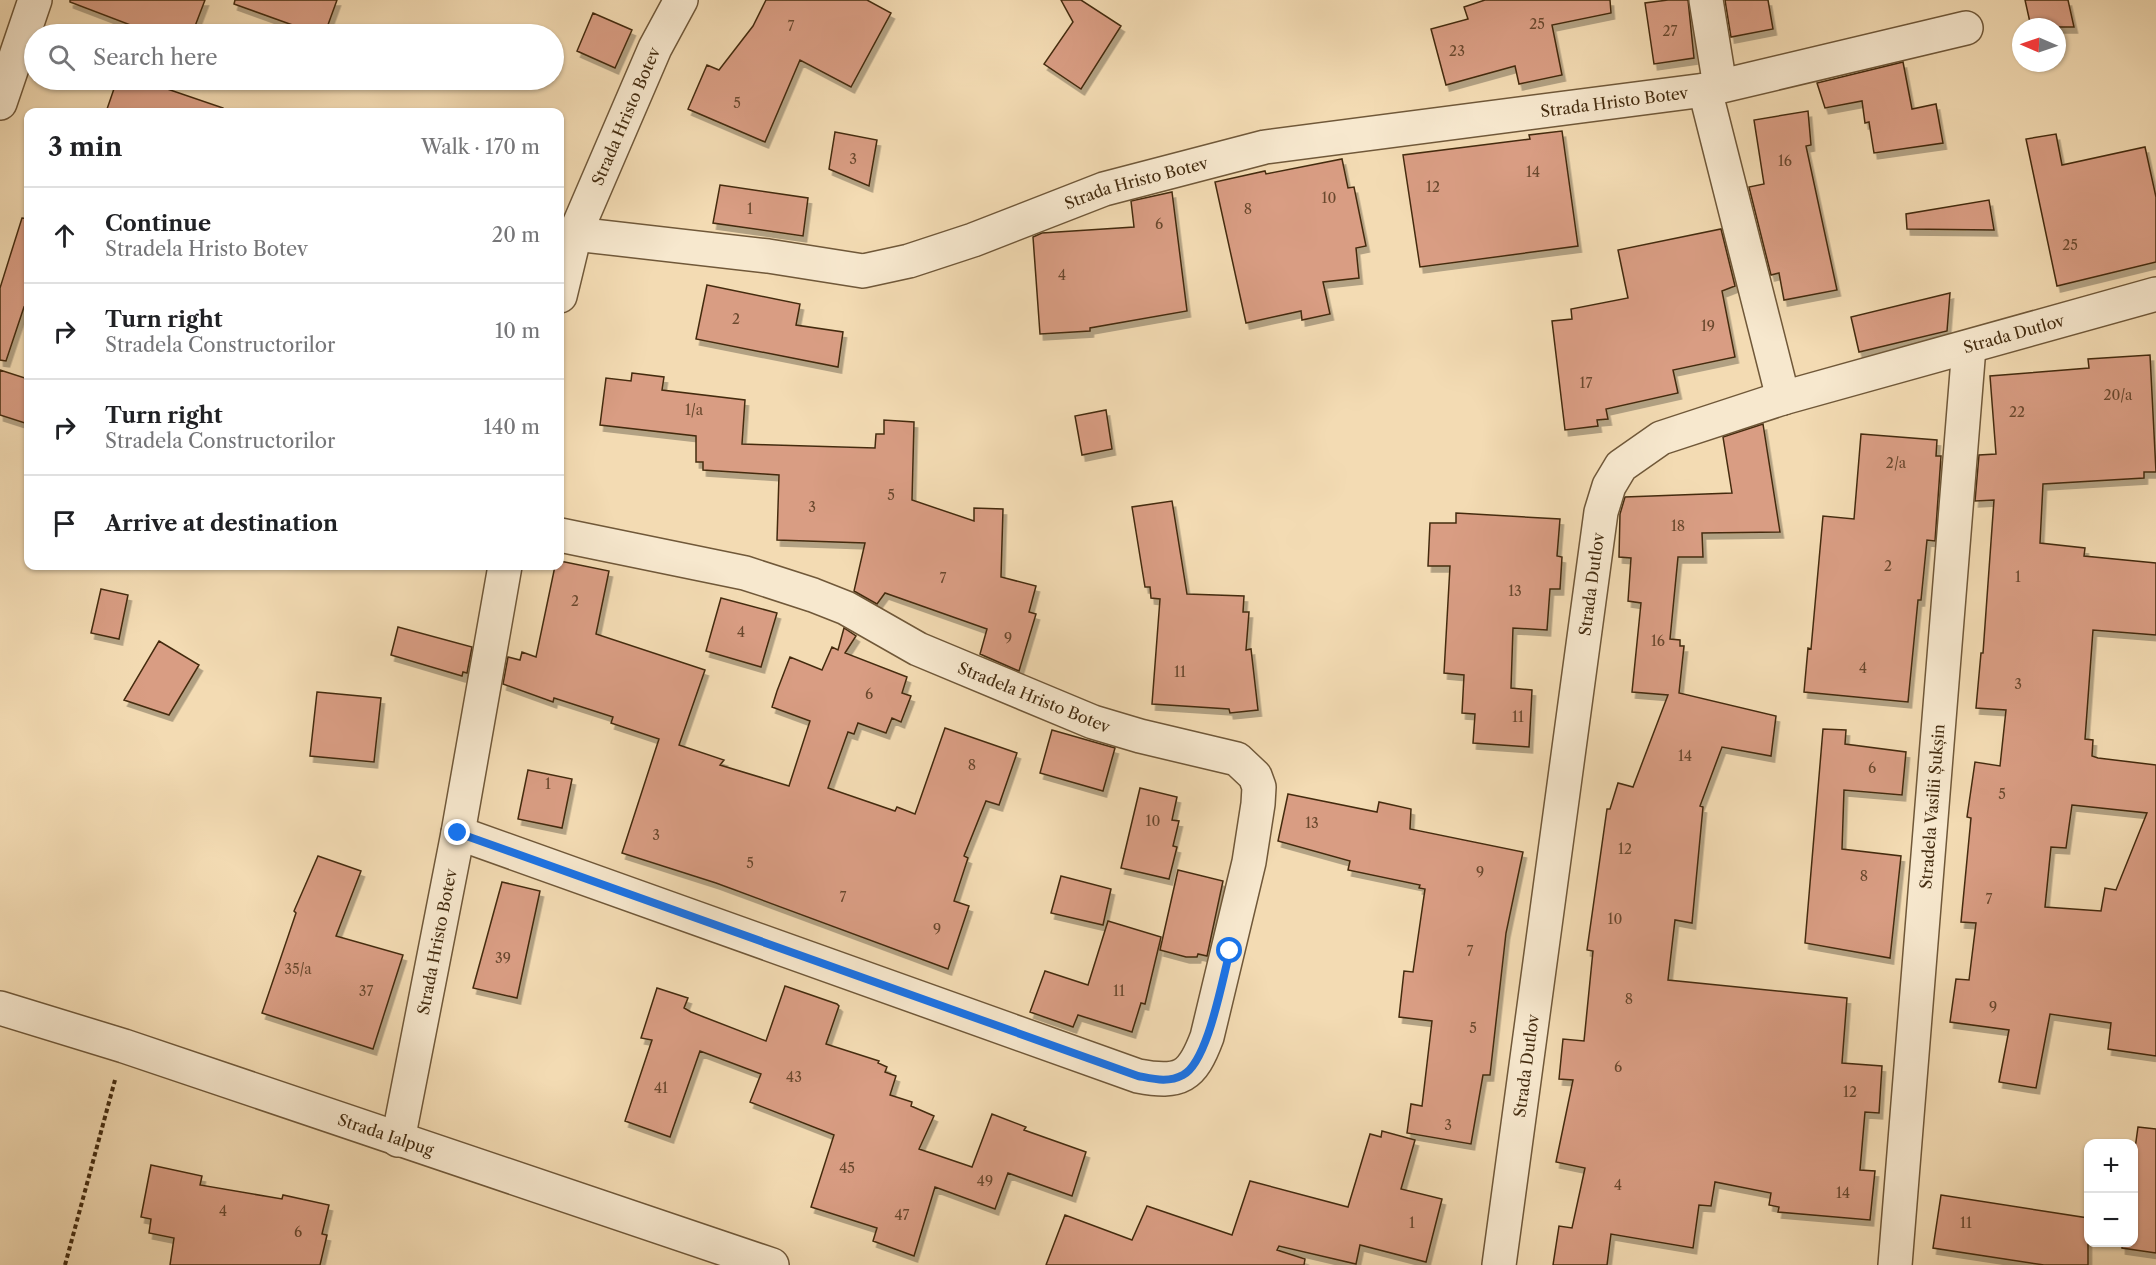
<!DOCTYPE html>
<html lang="en">
<head>
<meta charset="utf-8">
<style>
	:root { --surface:#fff; --page:#f2f2f2; --text:#202124; --muted:#757577; --line:#e0e0e0 }
	body { margin:0; font-family:"Libre Caslon Text",serif; background:var(--page); color:var(--text) }
	.controls { position:absolute; right:18px; bottom:18px; display:grid; overflow:hidden; border-radius:12px; box-shadow:0 2px 4px #0004 }
	.controls button { width:54px; height:54px; display:grid; place-items:center; padding:0; border:0; border-bottom:2px solid var(--line); background:var(--surface); color:var(--text); font:30px sans-serif }
	.compass { position:absolute; left:2012px; top:18px; width:54px; height:54px; border-radius:50%; background:var(--surface); box-shadow:0 2px 4px #0004; rotate:272deg }
	.stop { position:absolute; width:18px; height:18px; margin:-14px; border:4px solid #1a73e8; border-radius:50%; background:#fff }
	.stop.end { background:#1a73e8; border-color:#fff; box-shadow:0 2px 6px #0008 }
	.list { margin:0; padding:0; list-style:none }
	h2 { display:flex; justify-content:space-between; align-items:center; height:78px; margin:0; padding:0 24px; font-size:26px }
	h2 small { font-size:20px; font-weight:400; color:var(--muted) }
	.list li { display:grid; grid-template-columns:39px 1fr auto; gap:18px; align-items:center; box-sizing:border-box; height:96px; padding:0 24px; border-top:2px solid var(--line) }
	.list b { display:block; font-size:22px; white-space:nowrap }
	.list p { margin:0; font-size:20px; white-space:nowrap; color:var(--muted) }
	.list em { font-size:20px; font-style:normal; color:var(--muted) }
	.icon { flex:none; width:33px; height:33px; fill:none; stroke:currentColor; stroke-width:2; stroke-linecap:round; stroke-linejoin:round }
	.map { position:relative; flex:none; width:2156px; height:1265px; overflow:hidden }
	.search { position:absolute; background:var(--surface); box-shadow:0 2px 4px #0004; left:24px; top:24px; width:540px; height:66px; display:flex; align-items:center; gap:15px; box-sizing:border-box; padding:0 21px; border-radius:33px; color:var(--muted); font-size:22px }
	.panel { position:absolute; background:var(--surface); box-shadow:0 2px 4px #0004; left:24px; top:108px; width:540px; height:462px; border-radius:12px }
	.map>svg:first-child { display:block }
</style>
</head>
<body>
<div class="map">
<svg width="2156" height="1265" viewBox="0 0 2156 1265">
	<defs>
		<filter id="shadow"><feDropShadow dx="3.5" dy="6" stdDeviation="0" flood-color="#0004"/></filter>
	</defs>
	<rect width="100%" height="100%" fill="#f3dbb3"/>
	<filter id="stains"><feTurbulence type="fractalNoise" baseFrequency=".00333" numOctaves="4"/><feColorMatrix values="0 0 0 0 .2 0 0 0 0 .09 0 0 0 0 .02 0 0 0 .5 -.17"/></filter>
	<radialGradient id="worn" r=".72"><stop offset=".6" stop-color="#630" stop-opacity="0"/><stop offset="1" stop-color="#630" stop-opacity=".3"/></radialGradient>
	<path fill="#d99d83" stroke="#442c10" stroke-width="1.5" fill-rule="evenodd" filter="url(#shadow)" d="M70,0H205L192,34H154L70,2Z
		M235,0H337L325,33L313,29L312,32L234,4Z
		M766,0H867L891,13L851,87L800,60L765,142L688,109L707,65L719,70L753,26Z
		M1061,0H1081L1121,26L1081,89L1044,64L1073,22Z
		M1485,0H1610L1611,13L1552,25L1562,75L1519,84L1515,66L1446,85L1431,29L1468,19L1464,7Z
		M1668,0H1688L1694,58L1654,64L1645,3Z
		M1725,0H1768L1773,29L1731,37Z
		M2025,0H2068L2074,27H2031Z
		M593,13L632,30L615,68L577,51Z
		M1903,62L1912,109L1936,104L1943,143L1874,153L1869,122L1865,123L1862,101L1825,108L1817,83Z
		M117,80H141L223,108L222,112H106Z
		M1808,111L1811,145L1806,146L1837,290L1784,300L1779,273L1771,275L1749,187L1764,184L1754,120Z
		M1562,131L1578,246L1420,267L1403,155L1530,139L1529,135Z
		M835,132L877,140L869,186L829,169Z
		M2056,134L2062,165L2145,147L2156,197V262L2057,286L2026,139Z
		M1342,159L1348,188L1354,187L1366,246L1356,248L1359,278L1323,282L1330,314L1302,320L1301,311L1246,323L1215,182L1265,171L1266,174Z
		M720,185L808,198L803,236L713,223Z
		M1172,192L1187,311L1090,328V331L1040,334L1033,237L1042,233L1134,227L1131,201Z
		M1989,200L1994,230L1907,229L1906,214Z
		M22,218L28,219V308L24,307L6,361L0,360V288Z
		M1721,229L1735,286L1722,291L1735,357L1673,370L1678,393L1606,409L1608,419L1597,420L1598,426L1565,430L1552,321L1572,319L1571,309L1628,298L1618,250Z
		M707,285L800,304L796,325L843,332L838,367L696,339Z
		M1950,293L1947,331L1859,352L1851,317Z
		M2150,355L2156,472H2144V478L2043,484L2040,543L2085,548L2084,556L2156,563V635L2093,630L2085,739L2093,740L2092,756L2098,758L2156,765V1056L2108,1049L2111,1023L2050,1014L2036,1088L1999,1082L2009,1030L1950,1022L1956,979L1969,980L1976,923L1961,922L1971,818L1967,817L1975,762L2000,766L2006,710L1976,708L1981,653H1983L1994,500L1975,501L1979,455L1996,454L1990,376L2089,368L2088,359ZM2072,805L2147,813L2116,890L2105,888L2101,911L2045,907L2051,847L2066,848Z
		M0,370L28,379V424L0,415Z
		M632,373L664,377L662,390L745,400L742,444L875,448L876,434H884V420L914,422L912,500L974,521V508L1003,509L1001,577L1036,586L1029,612L1036,614L1019,671L980,654L987,629L885,593L877,604L854,591L865,543L777,540L779,475L703,470V462H696V436L600,425L606,378L631,381Z
		M1106,410L1112,449L1082,455L1075,416Z
		M1763,424L1780,532L1702,533L1703,557H1678L1670,639L1680,640V646H1684L1679,693L1776,716L1771,756L1722,747L1700,806L1703,807L1692,923L1675,920L1668,980L1847,998L1842,1063L1882,1066L1879,1113L1865,1112L1860,1170L1875,1171L1870,1220L1778,1212L1779,1207L1769,1205L1771,1193L1715,1182L1711,1206L1699,1205L1693,1248L1611,1234L1607,1265H1553L1559,1226L1572,1228L1585,1168L1556,1162L1573,1080L1559,1079L1563,1039L1584,1041L1593,951L1587,950L1607,809H1610L1618,783L1633,787L1668,695L1632,692L1641,603L1628,601L1631,558L1619,557L1620,514L1625,497L1732,493L1723,437Z
		M1861,434L1937,440L1936,456H1941L1935,541L1927,540L1921,600H1918L1908,702L1804,692L1808,648L1811,649L1823,516L1854,519Z
		M1172,501L1187,594L1244,596L1243,612H1249L1246,650L1251,649L1258,710L1230,713L1229,709L1152,704L1160,599L1151,598L1150,587H1145L1132,507Z
		M1456,513L1560,519L1557,556L1562,557L1560,589H1550L1547,630L1513,628L1511,688L1532,690L1529,747L1473,743L1475,714L1462,713L1464,675L1444,673L1450,566H1428L1430,523H1456Z
		M560,561L609,571L596,634L705,670L679,745L724,760L720,765L789,786L810,721L772,707L777,691L790,657L822,670L832,647L838,650L844,628L856,636L845,653L907,677L902,693L911,696L901,722L892,718L886,733L858,723L854,734L848,732L828,788L895,811L897,807L915,814L945,728L1017,753L999,805L986,801L964,856L968,858L954,901L969,906L948,969L716,883L622,853L659,739L611,723L613,717L554,698L553,702L503,684L508,657L520,660L522,652L536,657L555,566H560Z
		M101,589L128,595L119,639L91,633Z
		M721,598L777,613L761,667L706,651Z
		M398,627L472,647L467,673L463,672L462,676L391,655Z
		M159,641L199,665L169,715L124,700Z
		M317,692L381,698L374,762L310,756Z
		M1823,729L1846,730L1845,744L1906,752L1902,795L1844,790L1842,849L1901,856L1890,958L1805,943Z
		M1052,730L1115,748L1103,791L1040,773Z
		M528,770L572,779L562,828L518,819Z
		M1140,788L1177,797L1172,820L1179,821L1173,846L1177,847L1169,879L1121,868Z
		M1288,794L1377,812L1379,802L1411,809L1410,829L1523,852L1506,933L1490,1075H1483L1471,1144L1407,1133L1411,1104L1422,1106L1432,1021L1399,1017L1404,971L1413,972L1425,889L1419,888L1420,885L1348,870L1350,861L1278,841Z
		M318,856L361,871L336,936L403,955L373,1049L262,1013L296,913L294,911Z
		M1178,870L1223,881L1207,956L1198,954L1197,957H1186L1160,950Z
		M1061,876L1111,889L1103,925L1051,913Z
		M502,882L540,891L517,998L473,988Z
		M1108,921L1161,937L1145,1004L1141,1003L1132,1032L1078,1015L1073,1027L1030,1012L1045,971L1088,985Z
		M785,986L837,1004L839,1006L826,1044L879,1061L878,1063L887,1067L885,1072L896,1076L890,1095L912,1102L911,1106L934,1116L919,1149L972,1167L992,1114L1026,1127L1024,1130L1086,1152L1072,1196L1008,1173L995,1209L935,1187L914,1256L873,1241L877,1228L811,1207L834,1135L750,1102L761,1074L700,1051L670,1137L625,1121L652,1040L641,1038L657,988L688,998L684,1008L691,1012L766,1041Z
		M2138,1127L2156,1129V1253L2122,1248V1242H2133V1163Z
		M1382,1131L1415,1140L1401,1189L1442,1199L1426,1262L1360,1245L1356,1264L1279,1246L1277,1250L1305,1259L1304,1265H1046L1065,1215L1132,1240L1147,1206L1232,1235L1250,1181L1348,1207L1370,1134L1381,1137Z
		M151,1165L202,1176L200,1185L282,1199L283,1195L329,1205L322,1234L327,1235L320,1265H170L174,1238L149,1233L151,1219L141,1217Z
		M1941,1195L2088,1218V1265H2044L1933,1248Z"/>
	<g fill="none" stroke-linecap="round" stroke-linejoin="round">
		<g stroke="#705839" stroke-width="36">
			<g id="minor">
				<path d="M1706,0L1720,86"/>
				<path d="M1705,90L1783,398"/>
				<path d="M0,103L35,0"/>
				<path id="s1" d="M575,234L768,256L863,271L909,261L973,240L1104,189L1265,147L1705,90L1966,28"/>
				<path id="s2" d="M560,296L575,234L655,48L681,0"/>
				<path d="M458,833L1138,1076C1181,1084 1192,1077 1207,1037L1249,862L1258,804L1259,787L1255,776L1237,759L1140,736L1093,722L918,649L846,608L813,595L745,573L560,535"/>
				<path id="s3" d="M0,1008L124,1046L772,1265"/>
				<path id="s4" d="M398,1140L458,833L505,566"/>
				<path id="s5" d="M1499,1265L1601,512L1609,486L1621,466L1661,438L1783,398L2156,294"/>
				<path id="s6" d="M1895,1265L1969,347"/>
			</g>
		</g>
		<path stroke="#442c10" stroke-width="4" stroke-dasharray="4.5 3" stroke-linecap="butt" d="M65,1265L115,1080"/>
		<use href="#minor" stroke="#f7e8ce" stroke-width="33"/>
	</g>
	<g fill="none" stroke-linecap="round" stroke-linejoin="round">
		<path stroke="#1a73e8" stroke-width="8" d="M458,833L1138,1076C1154,1079 1168,1083 1183,1075C1208,1062 1222,980 1230,951"/>
	</g>
	<g text-anchor="middle" dominant-baseline="central" stroke-width="4.5" stroke-linejoin="round" paint-order="stroke">
		<g font-size="14" fill="#69482d">
			<text x="1537" y="24">25</text>
			<text x="791" y="26">7</text>
			<text x="1670" y="31">27</text>
			<text x="1457" y="51">23</text>
			<text x="737" y="103">5</text>
			<text x="853" y="159">3</text>
			<text x="1785" y="161">16</text>
			<text x="1533" y="172">14</text>
			<text x="1433" y="187">12</text>
			<text x="1329" y="198">10</text>
			<text x="750" y="209">1</text>
			<text x="1248" y="209">8</text>
			<text x="1159" y="224">6</text>
			<text x="2070" y="245">25</text>
			<text x="1062" y="275">4</text>
			<text x="736" y="319">2</text>
			<text x="1708" y="326">19</text>
			<text x="1586" y="383">17</text>
			<text x="2118" y="395">20/a</text>
			<text x="694" y="410">1/a</text>
			<text x="2017" y="412">22</text>
			<text x="1896" y="463">2/a</text>
			<text x="891" y="495">5</text>
			<text x="812" y="507">3</text>
			<text x="1678" y="526">18</text>
			<text x="1888" y="566">2</text>
			<text x="2018" y="577">1</text>
			<text x="943" y="578">7</text>
			<text x="1515" y="591">13</text>
			<text x="575" y="601">2</text>
			<text x="741" y="632">4</text>
			<text x="1008" y="638">9</text>
			<text x="1658" y="641">16</text>
			<text x="1863" y="668">4</text>
			<text x="1180" y="672">11</text>
			<text x="2018" y="684">3</text>
			<text x="869" y="694">6</text>
			<text x="1518" y="717">11</text>
			<text x="1685" y="756">14</text>
			<text x="972" y="765">8</text>
			<text x="1872" y="768">6</text>
			<text x="548" y="784">1</text>
			<text x="2002" y="794">5</text>
			<text x="1153" y="821">10</text>
			<text x="1312" y="823">13</text>
			<text x="656" y="835">3</text>
			<text x="1625" y="849">12</text>
			<text x="750" y="863">5</text>
			<text x="1480" y="872">9</text>
			<text x="1864" y="876">8</text>
			<text x="843" y="897">7</text>
			<text x="1989" y="899">7</text>
			<text x="1615" y="919">10</text>
			<text x="937" y="929">9</text>
			<text x="1470" y="951">7</text>
			<text x="503" y="958">39</text>
			<text x="298" y="969">35/a</text>
			<text x="366" y="991">37</text>
			<text x="1119" y="991">11</text>
			<text x="1629" y="999">8</text>
			<text x="1993" y="1007">9</text>
			<text x="1473" y="1028">5</text>
			<text x="1618" y="1067">6</text>
			<text x="794" y="1077">43</text>
			<text x="661" y="1088">41</text>
			<text x="1850" y="1092">12</text>
			<text x="1448" y="1125">3</text>
			<text x="847" y="1168">45</text>
			<text x="985" y="1181">49</text>
			<text x="1618" y="1185">4</text>
			<text x="1843" y="1193">14</text>
			<text x="223" y="1211">4</text>
			<text x="902" y="1215">47</text>
			<text x="1412" y="1223">1</text>
			<text x="1966" y="1223">11</text>
			<text x="298" y="1232">6</text>
		</g>
		<g font-size="16" fill="#442c10" stroke="#f7e8ce">
			<text stroke="none"><textPath href="#s1" startOffset="1064">Strada Hristo Botev</textPath></text>
			<text stroke="none"><textPath href="#s2" startOffset="192">Strada Hristo Botev</textPath></text>
			<text stroke="none"><textPath href="#s1" startOffset="578">Strada Hristo Botev</textPath></text>
			<text stroke="none"><textPath href="#s5" startOffset="1227">Strada Dutlov</textPath></text>
			<text stroke="none"><textPath href="#s5" startOffset="687">Strada Dutlov</textPath></text>
			<text transform="translate(1034 697) rotate(22)">Stradela Hristo Botev</text>
			<text stroke="none"><textPath href="#s6" startOffset="460">Stradela Vasilii Șukșin</textPath></text>
			<text stroke="none"><textPath href="#s4" startOffset="202">Strada Hristo Botev</textPath></text>
			<text stroke="none"><textPath href="#s5" startOffset="201">Strada Dutlov</textPath></text>
			<text stroke="none"><textPath href="#s3" startOffset="406">Strada Ialpug</textPath></text>
		</g>
	</g>
	<rect width="100%" height="100%" filter="url(#stains)"/>
	<rect width="100%" height="100%" fill="url(#worn)"/>
</svg>
<div class="controls">
<button>+</button>
<button>−</button>
</div>
<svg class="compass" viewBox="-18 -18 36 36"><path d="M0-13l5 13h-10z" fill="#e53935"/><path d="M0 13l5-13h-10z" fill="#757577"/></svg>
<div class="stop" style="left:1230px;top:951px"></div>
<div class="stop end" style="left:458px;top:833px"></div>
<div class="search"><svg class="icon" aria-label="search" viewBox="0 0 24 24"><circle cx="10" cy="10" r="6"/><path d="M15 15l6 6"/></svg>Search here</div>
<section class="panel">
<h2>3 min<small>Walk · 170 m</small></h2>
<ul class="list">
<li><svg class="icon" aria-label="ahead" viewBox="0 0 24 24"><path d="M12 20V5M6 11l6-6 6 6"/></svg><div><b>Continue</b><p>Stradela Hristo Botev</p></div><em>20 m</em></li>
<li><svg class="icon" aria-label="right" viewBox="0 0 24 24"><path d="M7 20v-9h11M14 6l5 5-5 5"/></svg><div><b>Turn right</b><p>Stradela Constructorilor</p></div><em>10 m</em></li>
<li><svg class="icon" aria-label="right" viewBox="0 0 24 24"><path d="M7 20v-9h11M14 6l5 5-5 5"/></svg><div><b>Turn right</b><p>Stradela Constructorilor</p></div><em>140 m</em></li>
<li><svg class="icon" aria-label="arrive" viewBox="0 0 24 24"><path d="M6 21V4h12l-3 4 3 4H6"/></svg><div><b>Arrive at destination</b></div></li>
</ul>
</section>
</div>
</body>
</html>
